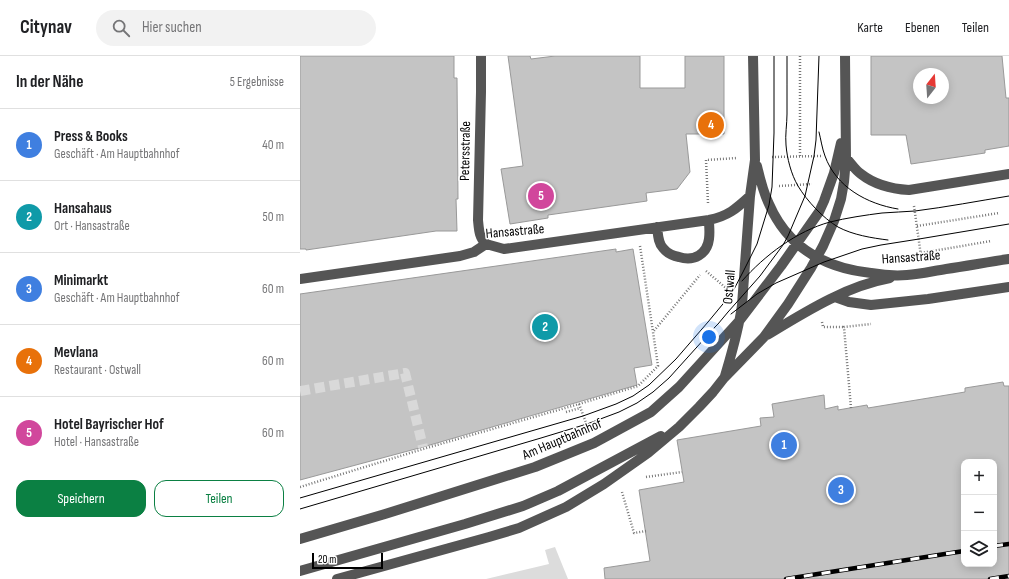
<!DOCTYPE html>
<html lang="de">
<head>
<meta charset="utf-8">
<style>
	:root { --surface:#fff; --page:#f2f2f2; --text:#202124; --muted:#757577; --line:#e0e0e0; --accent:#0b8043 }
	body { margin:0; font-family:"Sofia Sans Condensed",sans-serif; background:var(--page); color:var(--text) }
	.controls { position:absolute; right:12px; bottom:12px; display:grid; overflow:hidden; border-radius:8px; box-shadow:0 2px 10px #0003 }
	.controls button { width:36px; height:36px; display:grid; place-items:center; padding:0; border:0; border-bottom:1px solid var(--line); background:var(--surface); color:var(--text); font:20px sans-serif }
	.compass { position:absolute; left:613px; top:12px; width:36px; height:36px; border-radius:50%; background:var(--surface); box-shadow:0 2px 10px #0003; rotate:17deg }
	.scale { position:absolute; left:12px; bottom:10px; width:71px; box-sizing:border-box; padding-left:4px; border:2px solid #000; border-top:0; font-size:11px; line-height:14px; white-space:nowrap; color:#000; -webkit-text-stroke:3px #fff; paint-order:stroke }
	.you { position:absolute; left:409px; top:281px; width:14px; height:14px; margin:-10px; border:3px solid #fff; border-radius:50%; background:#1a73e8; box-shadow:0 0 0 6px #1a73e833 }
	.badge { display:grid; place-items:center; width:26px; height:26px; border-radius:50%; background:var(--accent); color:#fff; font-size:13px; font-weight:700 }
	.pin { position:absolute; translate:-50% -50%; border:2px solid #fff; box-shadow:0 1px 4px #0006 }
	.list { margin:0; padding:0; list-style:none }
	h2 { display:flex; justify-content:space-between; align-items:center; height:52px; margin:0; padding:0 16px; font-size:17px }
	h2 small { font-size:13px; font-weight:400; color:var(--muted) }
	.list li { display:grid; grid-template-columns:26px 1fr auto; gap:12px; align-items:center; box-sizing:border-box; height:72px; padding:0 16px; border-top:1px solid var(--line) }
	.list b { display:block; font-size:15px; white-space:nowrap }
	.list p { margin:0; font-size:13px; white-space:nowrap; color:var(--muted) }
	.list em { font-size:13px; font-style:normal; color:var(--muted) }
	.actions { display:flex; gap:8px; padding:12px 16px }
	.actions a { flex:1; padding:9px 0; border:1px solid var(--accent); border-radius:12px; text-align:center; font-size:14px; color:var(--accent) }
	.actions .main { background:var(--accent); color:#fff }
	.icon { flex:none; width:22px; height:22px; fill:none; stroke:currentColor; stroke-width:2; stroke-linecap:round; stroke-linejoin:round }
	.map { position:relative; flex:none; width:709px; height:523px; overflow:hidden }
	header { display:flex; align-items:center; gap:24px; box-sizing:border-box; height:56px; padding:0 20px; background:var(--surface); border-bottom:1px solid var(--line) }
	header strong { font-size:19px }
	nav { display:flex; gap:22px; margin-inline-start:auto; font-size:14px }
	.search { width:280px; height:36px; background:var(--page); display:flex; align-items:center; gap:10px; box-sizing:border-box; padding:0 14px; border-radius:22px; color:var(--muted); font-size:15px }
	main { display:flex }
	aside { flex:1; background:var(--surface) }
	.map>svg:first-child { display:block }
</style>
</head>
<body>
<header>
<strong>Citynav</strong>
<div class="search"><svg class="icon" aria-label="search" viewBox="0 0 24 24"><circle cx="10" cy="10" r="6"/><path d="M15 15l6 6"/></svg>Hier suchen</div>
<nav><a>Karte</a><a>Ebenen</a><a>Teilen</a></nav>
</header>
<main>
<aside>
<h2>In der Nähe<small>5 Ergebnisse</small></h2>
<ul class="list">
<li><span class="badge" style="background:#3f7fe0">1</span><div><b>Press &amp; Books</b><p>Geschäft · Am Hauptbahnhof</p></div><em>40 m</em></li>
<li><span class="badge" style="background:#0f9aa8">2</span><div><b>Hansahaus</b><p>Ort · Hansastraße</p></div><em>50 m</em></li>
<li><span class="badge" style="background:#3f7fe0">3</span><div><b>Minimarkt</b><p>Geschäft · Am Hauptbahnhof</p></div><em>60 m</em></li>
<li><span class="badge" style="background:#e8710a">4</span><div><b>Mevlana</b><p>Restaurant · Ostwall</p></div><em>60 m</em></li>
<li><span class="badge" style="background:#d1479c">5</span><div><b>Hotel Bayrischer Hof</b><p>Hotel · Hansastraße</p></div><em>60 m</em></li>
</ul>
<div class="actions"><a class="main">Speichern</a><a>Teilen</a></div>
</aside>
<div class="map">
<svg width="709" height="523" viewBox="0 0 709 523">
	<rect width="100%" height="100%" fill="#fff"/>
	<path fill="#dcdcdc" d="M255,491L268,523H186L249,508L245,494Z"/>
	<path fill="#c4c4c4" stroke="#999" fill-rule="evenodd" d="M0,0H154V22H157L158,143H156L157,175H136L6,194V193H0Z
		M208,0H230L231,3L255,0H340V32H385V0H424V78H386L390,116L377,133L346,137L347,145L248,159V162L210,168L201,113L223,110Z
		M571,0H702L706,42H709V90L685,94V97L611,108L606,79H571ZM619,18H643V42H619Z
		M316,193V196L333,193L352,309L334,312L337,329L123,391L0,424V238Z
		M703,326L704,330H709V523H305L304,512L350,505L339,434L384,426L377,384L461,370L460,362L474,361L472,348L524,339L525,353L538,350V354L567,349L568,352L665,336V332ZM664,406H694V508H664Z"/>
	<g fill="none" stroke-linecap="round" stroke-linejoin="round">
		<path stroke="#d9d9d9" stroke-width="10" stroke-dasharray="10 5" stroke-linecap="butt" d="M0,335L105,317L123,391"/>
		<path stroke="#777" stroke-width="2.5" stroke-dasharray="1 2" stroke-linecap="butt" d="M500,100V0
			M472,101L521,100
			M479,130L512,128
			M408,147L406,104L437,102
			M614,150L621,200
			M617,170L699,157
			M340,190L353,276
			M621,197L691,185
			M406,215L426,232
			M522,266L523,271H544
			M279,348L288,372
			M551,352L544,271L571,268
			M266,356L280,352
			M346,421L382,416
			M0,431L123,393L279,348L338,330L358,310L353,276L400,219
			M322,436L334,477L346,475"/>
		<path stroke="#555" stroke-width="10" d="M181,0V36L178,164C179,174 179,181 186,188
			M546,102C551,107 555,114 561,118C575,129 592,133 609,134L709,118
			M457,110C460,123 463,136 469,148C488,192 525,212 571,217C583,219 595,220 607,219C620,218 633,215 646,213C667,210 688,206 709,203
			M357,171C358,178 358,187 363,192C367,197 374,200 379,201C394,206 407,198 409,183C410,176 409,170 409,164
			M0,223L160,200L174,196L186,188L204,193L409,164C428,160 436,153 450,140
			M535,241L549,246L571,249L628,243L709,231
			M467,279C505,256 546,230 590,222
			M425,320C432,296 439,273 442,249L450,140L455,104L453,0
			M0,483L85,458L235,411L294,387L351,356L379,331L440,264L481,210L519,156L524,145L534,117L541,87
			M0,515L165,468L223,450L258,435L361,380
			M37,523L189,481L219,472L266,451L304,428L348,397L379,371L399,351L413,336L424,322L464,281L488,248L511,212L523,190L534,165L541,143L544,126L546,102L545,0"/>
		<path stroke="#000" stroke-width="1" d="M487,0C487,19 487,39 487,58C487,68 485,79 486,89C487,102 491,118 498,130C507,145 523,162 538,171C553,179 572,182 588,184
			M519,76C521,84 522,92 525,100C536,131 567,148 598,153
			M442,225C465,199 497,175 530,166C546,162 566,159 582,157C593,156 604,156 615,155C647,151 678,145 709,140
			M431,258L457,238L476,227L524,206L562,193L581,189L619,183L709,168
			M0,442L283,360L316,348L333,340L349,329L376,303L408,266L432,237L443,216L457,188L469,149L472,131L474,77V0
			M0,453L241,382L287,368L319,356L337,347L353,336L369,322L415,271L418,268L428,256L460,220L483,189L488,180L505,140L514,100L516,84L519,0"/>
		<g stroke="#000" stroke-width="4.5">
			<path id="rail" d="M694,490L709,488
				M486,523L664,495
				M690,523L709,520"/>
		</g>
		<use href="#rail" stroke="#fff" stroke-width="3" stroke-dasharray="9" stroke-linecap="butt"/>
	</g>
	<g text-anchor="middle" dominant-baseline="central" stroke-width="3" stroke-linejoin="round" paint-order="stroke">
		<g font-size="14" fill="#000" stroke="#fff">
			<text transform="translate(165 95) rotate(-89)">Petersstraße</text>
			<text transform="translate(215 175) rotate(-5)">Hansastraße</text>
			<text transform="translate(611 201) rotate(-4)">Hansastraße</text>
			<text transform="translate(429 231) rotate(-85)">Ostwall</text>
			<text transform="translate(262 383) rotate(-23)">Am Hauptbahnhof</text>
		</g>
	</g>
</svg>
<div class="controls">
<button>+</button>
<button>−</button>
<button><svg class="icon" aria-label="layers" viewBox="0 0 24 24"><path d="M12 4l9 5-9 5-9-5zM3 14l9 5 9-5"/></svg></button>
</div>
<svg class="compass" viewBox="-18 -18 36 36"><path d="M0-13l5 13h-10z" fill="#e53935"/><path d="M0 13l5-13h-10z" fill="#757577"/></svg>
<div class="scale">20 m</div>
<div class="you"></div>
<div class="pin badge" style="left:484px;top:389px;background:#3f7fe0">1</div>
<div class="pin badge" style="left:245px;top:271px;background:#0f9aa8">2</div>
<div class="pin badge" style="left:541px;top:434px;background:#3f7fe0">3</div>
<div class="pin badge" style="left:411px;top:69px;background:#e8710a">4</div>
<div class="pin badge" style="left:241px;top:140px;background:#d1479c">5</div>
</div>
</main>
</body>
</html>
